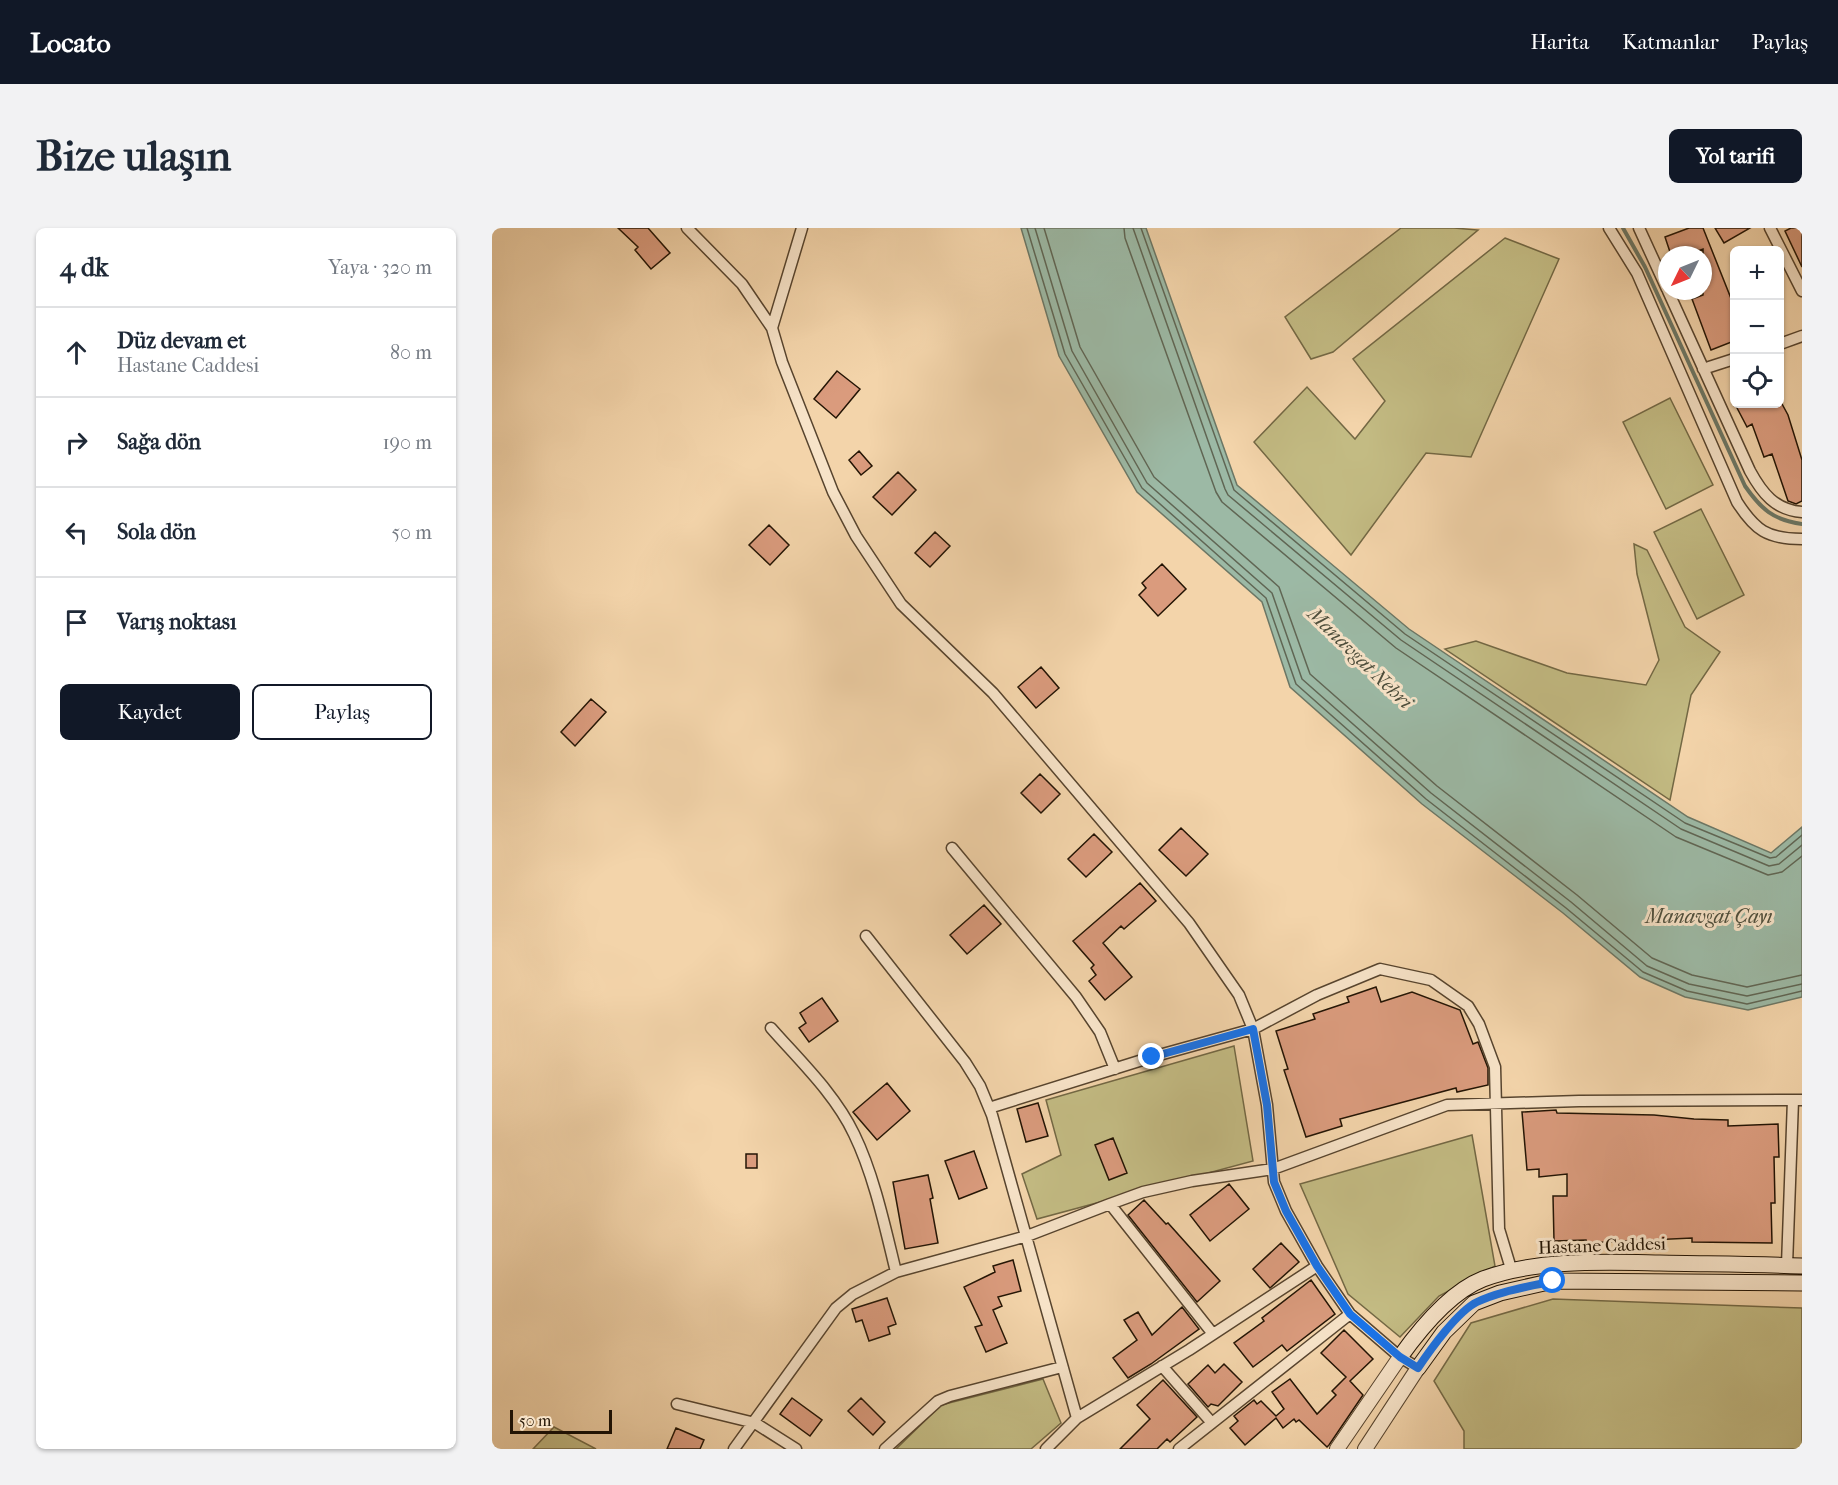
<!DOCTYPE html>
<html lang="tr">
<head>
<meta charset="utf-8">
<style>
	:root { --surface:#fff; --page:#f2f2f3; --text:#1f2937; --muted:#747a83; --line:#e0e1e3; --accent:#111827 }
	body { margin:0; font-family:"IM FELL French Canon",serif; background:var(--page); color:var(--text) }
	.controls { position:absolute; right:18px; top:18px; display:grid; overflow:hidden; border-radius:9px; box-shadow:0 2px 4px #0004 }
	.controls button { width:54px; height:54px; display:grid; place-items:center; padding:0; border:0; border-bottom:2px solid var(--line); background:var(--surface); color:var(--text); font:30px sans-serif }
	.compass { position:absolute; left:1166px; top:18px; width:54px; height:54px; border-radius:50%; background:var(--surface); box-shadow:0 2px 4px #0004; rotate:227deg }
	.scale { position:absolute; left:18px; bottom:15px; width:102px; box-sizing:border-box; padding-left:6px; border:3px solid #231404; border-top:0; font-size:16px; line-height:21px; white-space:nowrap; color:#231404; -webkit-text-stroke:4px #f7e3c8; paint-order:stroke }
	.stop { position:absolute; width:18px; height:18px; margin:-14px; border:4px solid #1a73e8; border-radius:50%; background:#fff }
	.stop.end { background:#1a73e8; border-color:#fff; box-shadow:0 2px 6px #0008 }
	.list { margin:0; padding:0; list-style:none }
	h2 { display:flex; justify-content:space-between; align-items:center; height:78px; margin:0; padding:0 24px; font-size:26px }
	h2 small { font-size:20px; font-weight:400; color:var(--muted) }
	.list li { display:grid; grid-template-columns:39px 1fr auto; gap:18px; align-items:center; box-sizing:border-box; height:90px; padding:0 24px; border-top:2px solid var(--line) }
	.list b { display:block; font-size:22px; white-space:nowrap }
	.list p { margin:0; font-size:20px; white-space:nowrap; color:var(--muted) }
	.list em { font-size:20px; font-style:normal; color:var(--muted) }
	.actions { display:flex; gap:12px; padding:18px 24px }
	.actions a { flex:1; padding:14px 0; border:2px solid var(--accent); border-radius:9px; text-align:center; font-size:21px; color:var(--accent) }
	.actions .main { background:var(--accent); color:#fff }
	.icon { flex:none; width:33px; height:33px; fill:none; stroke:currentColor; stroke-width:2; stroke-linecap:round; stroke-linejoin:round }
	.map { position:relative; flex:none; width:1310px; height:1221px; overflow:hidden; border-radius:9px }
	header { display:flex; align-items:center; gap:36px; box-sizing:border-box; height:84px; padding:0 30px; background:var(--accent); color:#fff }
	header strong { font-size:28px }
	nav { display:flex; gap:33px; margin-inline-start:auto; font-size:21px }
	.intro { display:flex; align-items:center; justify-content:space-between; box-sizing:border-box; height:144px; padding:0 36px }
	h1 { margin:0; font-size:42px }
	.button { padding:15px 27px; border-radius:9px; background:var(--accent); color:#fff; font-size:21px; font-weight:700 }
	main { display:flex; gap:36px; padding:0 36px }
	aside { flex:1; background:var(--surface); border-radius:9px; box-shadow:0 2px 4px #0004 }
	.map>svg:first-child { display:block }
</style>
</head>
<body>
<header>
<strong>Locato</strong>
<nav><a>Harita</a><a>Katmanlar</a><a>Paylaş</a></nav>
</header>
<div class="intro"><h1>Bize ulaşın</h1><a class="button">Yol tarifi</a></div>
<main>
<aside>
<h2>4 dk<small>Yaya · 320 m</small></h2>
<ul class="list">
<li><svg class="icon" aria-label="ahead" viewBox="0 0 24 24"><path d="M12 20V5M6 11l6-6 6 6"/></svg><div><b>Düz devam et</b><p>Hastane Caddesi</p></div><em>80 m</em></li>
<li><svg class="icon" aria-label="right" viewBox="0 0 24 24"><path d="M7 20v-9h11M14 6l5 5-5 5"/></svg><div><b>Sağa dön</b></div><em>190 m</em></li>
<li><svg class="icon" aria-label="left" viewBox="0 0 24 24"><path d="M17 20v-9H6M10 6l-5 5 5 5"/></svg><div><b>Sola dön</b></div><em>50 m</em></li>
<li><svg class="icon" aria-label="arrive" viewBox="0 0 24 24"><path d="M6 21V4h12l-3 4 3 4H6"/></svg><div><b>Varış noktası</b></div></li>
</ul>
<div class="actions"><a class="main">Kaydet</a><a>Paylaş</a></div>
</aside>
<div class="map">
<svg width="1310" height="1221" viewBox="0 0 1310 1221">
	<rect width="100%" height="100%" fill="#f3d4aa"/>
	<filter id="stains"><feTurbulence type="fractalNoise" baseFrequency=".00333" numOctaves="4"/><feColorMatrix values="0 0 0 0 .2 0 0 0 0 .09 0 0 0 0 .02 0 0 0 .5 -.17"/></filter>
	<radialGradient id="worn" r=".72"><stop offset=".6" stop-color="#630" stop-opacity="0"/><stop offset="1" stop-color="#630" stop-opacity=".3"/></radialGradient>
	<path fill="#c3bb83" stroke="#736844" stroke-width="1.5" d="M909,0H962L986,2L841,124L819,131L793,89Z
		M1013,10L1067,31L979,229L934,225L859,327L762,214L815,159L863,211L893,173L861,131Z
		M1178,170L1221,257L1174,281L1131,194Z
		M1209,281L1252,367L1205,391L1162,304Z
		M1142,316L1155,322L1193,399L1228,424L1199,467L1178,572L953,421L984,413L1075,445L1154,457L1167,432L1145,346Z
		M742,818L761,933L545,991L530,946L569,927L554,872Z
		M980,907L1003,1038L947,1068L908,1109L856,1066L808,956Z
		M1061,1071L1310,1080V1221H972V1203L942,1153L979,1095Z
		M551,1151L569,1195L539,1221H404L449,1177Z
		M62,1199L104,1221H41Z"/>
	<path fill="#9cb9a5" stroke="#6c7765" stroke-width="1.5" d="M529,0H654L745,257L917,401L1196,589L1279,625L1310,599V769L1256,782L1193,769L1148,749L1071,685L930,576L798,459L770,374L645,264L567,128Z"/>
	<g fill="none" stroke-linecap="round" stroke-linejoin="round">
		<path stroke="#606654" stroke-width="1.5" d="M535,0L573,126L650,260L774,370L804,456L934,571L1074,680L1151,744L1195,763L1255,776L1310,763
			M543,0L580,123L655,255L780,365L810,451L939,565L1079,674L1155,738L1197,756L1255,768L1310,756
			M552,0L588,119L662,249L787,359L818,446L945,558L1085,667L1160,730L1200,747L1255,759L1310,747
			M632,0L633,10L724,264L730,274L904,420L1184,609L1276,647L1290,644L1310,628
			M641,0L733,261L736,267L909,412L1189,601L1277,638L1287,636L1310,617
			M649,0L742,262L913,406L1193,595L1278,630L1284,629L1310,607"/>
		<path stroke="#6c7765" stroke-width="4" d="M1131,0L1153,39L1253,258C1269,281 1281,292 1310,296"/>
	</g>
	<path fill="#da9b7d" stroke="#231404" stroke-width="1.5" d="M126,0H156L178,25L159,41L143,22L146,19Z
		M1197,0H1211L1242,78V113L1219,122L1200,71L1211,67V21L1195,27H1179L1173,9Z
		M1223,0H1258L1232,15Z
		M1299,0H1310V39L1293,3Z
		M345,143L368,161L344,190L322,171Z
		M1250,176H1290L1296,187L1310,232V273L1304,276L1296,273L1280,226L1272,229L1260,196L1255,199L1244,178Z
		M367,223L380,238L369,247L357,232Z
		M406,244L424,262L400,287L381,269Z
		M277,297L297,317L278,337L257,317Z
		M443,304L458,318L438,339L423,325Z
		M670,336L694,361L666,388L647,367L654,360L650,355Z
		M549,439L567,460L544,480L526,459Z
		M99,471L114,484L83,518L69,504Z
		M548,546L568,566L549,585L529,565Z
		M689,600L716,626L694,648L667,622Z
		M602,606L620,624L594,649L576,631Z
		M648,655L664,673L632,701L629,698L611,715L640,749L613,772L597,753L604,747L599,740L602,737L581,713Z
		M492,677L509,696L475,726L458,707Z
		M884,759L889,774L920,764L968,782L981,816L986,814L996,840V857L965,864L964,860L848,891L850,898L814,909L792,842L796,841L784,803L823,791L821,786L857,774L855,769Z
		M330,770L346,793L317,814L307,800L314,795L308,785Z
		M395,855L418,883L385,912L361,884Z
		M546,875L556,908L534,914L525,881Z
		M1064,882L1065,885L1162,887L1202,891L1236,892V898L1286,896L1287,929H1282L1283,975H1279L1280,1015L1200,1014V1010L1094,1015V1012L1062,1013L1061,968H1075V946L1047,949V941L1035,942L1030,884Z
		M621,910L635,945L617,952L603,917Z
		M482,923L495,960L467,971L453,933Z
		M254,926H265V940H254Z
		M436,947L441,970L438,971L446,1015L413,1021L401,954Z
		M737,956L757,981L718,1013L698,987Z
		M652,972L674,996L676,995L728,1053L705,1074L636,987Z
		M789,1015L807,1034L778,1060L761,1041Z
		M521,1032L529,1063L506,1069L510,1078L501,1082L515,1115L494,1124L483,1099L490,1097L472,1059L503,1044L501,1038Z
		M819,1052L843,1086L795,1123L790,1117L761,1139L742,1115L772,1093L770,1090Z
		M395,1070L404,1096L396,1099L398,1106L377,1113L370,1092L364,1094L360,1081Z
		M690,1079L707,1101L659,1136L636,1150L621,1130L645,1112L632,1092L646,1084L660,1107Z
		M852,1102L881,1131L858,1153L871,1167L837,1217L835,1219L807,1192L804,1194L802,1191L791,1200L784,1190L753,1217L738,1200L746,1193L742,1188L762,1172L765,1176L769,1173L784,1188L792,1181L780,1164L798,1151L825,1186L844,1167L840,1163L854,1149L829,1125Z
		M732,1136L750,1154L726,1178L719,1176L716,1179L696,1156L716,1137L723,1145Z
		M671,1152L705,1189L678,1214L675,1211L665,1221H628L658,1191L645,1177Z
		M300,1170L330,1192L318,1208L288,1186Z
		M369,1170L393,1194L381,1207L356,1183Z
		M184,1200L212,1212L208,1221H175Z"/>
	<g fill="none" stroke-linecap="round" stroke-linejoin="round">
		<g stroke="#57442e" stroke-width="13">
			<path id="minor" d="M195,0L250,56L280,100L290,134L341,264L364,308L409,376L501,465L697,695L747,767L761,801L775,877L782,954L794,983L825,1038L858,1086L908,1129L926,1140
				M1117,0L1145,45L1245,274C1263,302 1275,311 1310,311
				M1147,0L1175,61
				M1278,0L1310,63
				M1176,63L1258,243C1270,265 1283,282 1310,284
				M280,100L310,0
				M1288,116L1310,108
				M1211,141L1242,131
				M460,620L584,769L608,804L623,841
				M374,708L473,834L488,858L500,887L585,1190
				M279,800C308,833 343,866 362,906C382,947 393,999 404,1044
				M497,880L660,829L761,801L825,767L888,741L939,752L976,778L987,796L1003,839L1007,1001L1020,1044
				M1295,1037L1301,872
				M721,1106L618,976L651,964L700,953L781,941L955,877L1087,873L1310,872
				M670,1138L720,1195
				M185,1176L263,1195L304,1221
				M242,1221L344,1080L361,1066L404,1044L535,1008L618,976
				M393,1221L446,1173L458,1168L570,1139
				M554,1221L585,1190L697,1122L825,1038
				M687,1221L858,1086"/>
		</g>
		<g stroke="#57442e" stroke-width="16">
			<path id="tertiary" d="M845,1221L908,1129
				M873,1221L926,1140"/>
		</g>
		<g stroke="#231404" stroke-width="17">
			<path id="secondary" d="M908,1129C928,1101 958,1064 991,1051C1044,1031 1112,1034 1168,1035C1215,1036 1263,1036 1310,1038
				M926,1140L952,1104L982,1075L1008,1065L1061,1053L1310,1055"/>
		</g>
		<use href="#minor" stroke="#f7e3c8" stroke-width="10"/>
		<use href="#tertiary" stroke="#f7e3c8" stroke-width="14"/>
		<use href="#secondary" stroke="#f7e3c8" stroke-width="15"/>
	</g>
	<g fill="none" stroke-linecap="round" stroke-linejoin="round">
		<path stroke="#1a73e8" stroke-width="8" d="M660,829L761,801L775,877L782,954L794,983L825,1038L858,1086L908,1129L926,1140C938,1122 966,1083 985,1074C1008,1063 1036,1059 1061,1053"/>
	</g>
	<g text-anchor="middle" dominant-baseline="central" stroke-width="6" stroke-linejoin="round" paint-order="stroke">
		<g font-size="18" fill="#231404" stroke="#f7e3c8">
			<text transform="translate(1110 1018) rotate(-2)">Hastane Caddesi</text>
		</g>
		<g font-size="20" font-style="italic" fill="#4d4e3c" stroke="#f7e3c8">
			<text transform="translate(868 430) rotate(44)">Manavgat Nehri</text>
			<text x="1217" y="688">Manavgat Çayı</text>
		</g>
	</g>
	<rect width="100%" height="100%" filter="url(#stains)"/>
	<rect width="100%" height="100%" fill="url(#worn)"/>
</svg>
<div class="controls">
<button>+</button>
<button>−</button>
<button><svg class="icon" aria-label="locate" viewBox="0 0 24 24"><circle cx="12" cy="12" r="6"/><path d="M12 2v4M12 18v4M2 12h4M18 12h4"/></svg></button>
</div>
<svg class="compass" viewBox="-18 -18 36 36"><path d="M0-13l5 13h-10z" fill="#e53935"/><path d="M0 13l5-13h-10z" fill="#747a83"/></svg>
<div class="scale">50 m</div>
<div class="stop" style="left:1061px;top:1053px"></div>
<div class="stop end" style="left:660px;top:829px"></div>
</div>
</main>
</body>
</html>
